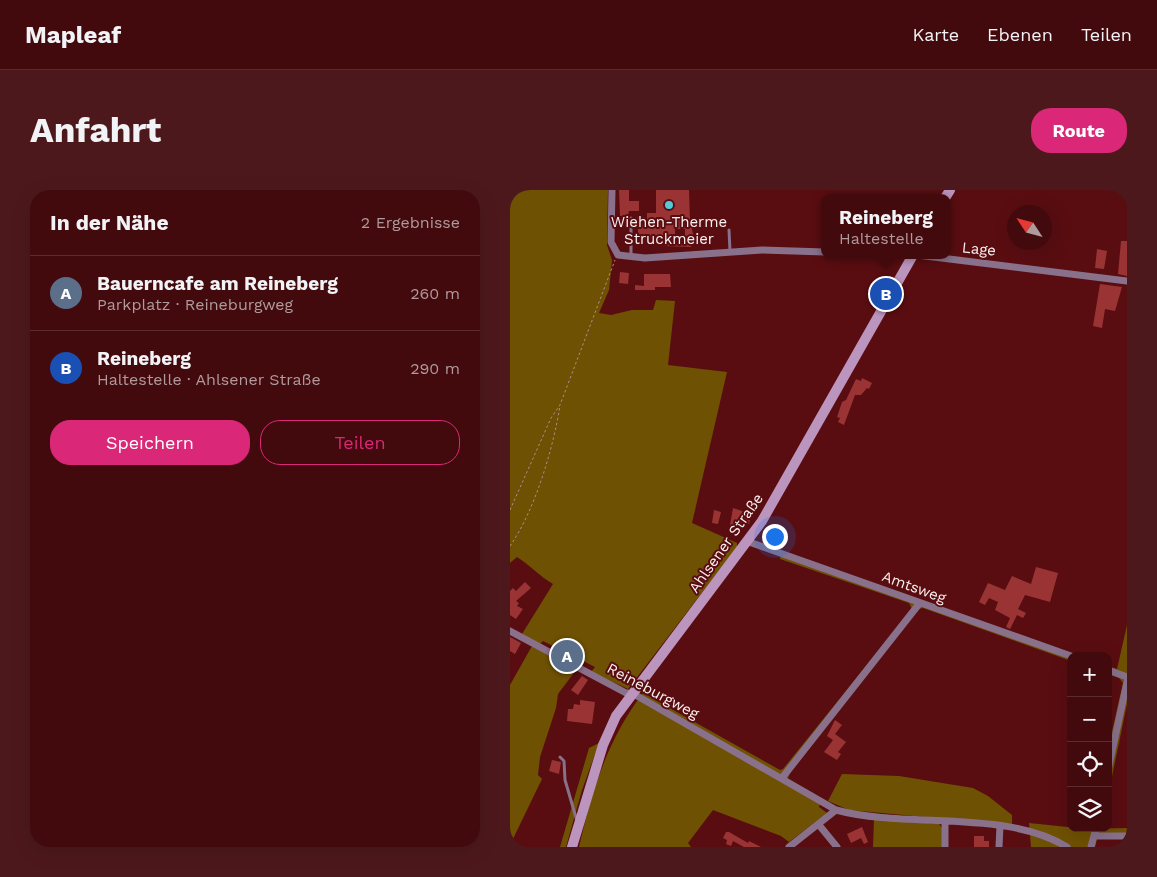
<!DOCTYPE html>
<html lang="de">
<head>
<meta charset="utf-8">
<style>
	:root { --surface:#430a0d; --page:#4d181b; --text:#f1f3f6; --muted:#af9a9d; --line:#5b2b2e; --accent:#db2777 }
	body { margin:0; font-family:"Work Sans",sans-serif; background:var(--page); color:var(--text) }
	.controls { position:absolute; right:15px; bottom:15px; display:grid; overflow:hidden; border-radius:10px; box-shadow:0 5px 20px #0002 }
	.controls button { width:45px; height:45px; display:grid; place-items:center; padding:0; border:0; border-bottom:1px solid var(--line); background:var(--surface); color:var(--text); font:25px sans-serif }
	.compass { position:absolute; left:497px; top:15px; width:45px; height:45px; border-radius:50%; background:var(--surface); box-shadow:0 5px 20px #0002; rotate:306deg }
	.you { position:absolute; left:264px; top:346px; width:18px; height:18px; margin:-12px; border:4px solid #fff; border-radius:50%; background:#1a73e8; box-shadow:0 0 0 8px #1a73e833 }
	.badge { display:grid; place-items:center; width:32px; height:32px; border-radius:50%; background:var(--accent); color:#fff; font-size:16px; font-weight:700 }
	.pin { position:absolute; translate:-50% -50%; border:2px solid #fff; box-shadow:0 1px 5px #0006 }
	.popup { position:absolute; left:311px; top:4px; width:130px; height:65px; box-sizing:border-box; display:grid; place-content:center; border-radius:10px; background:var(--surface); filter:drop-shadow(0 1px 4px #0005); font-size:16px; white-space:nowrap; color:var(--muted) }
	.popup b { font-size:19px; color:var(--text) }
	.popup::after { content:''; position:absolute; left:50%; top:100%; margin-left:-10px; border:10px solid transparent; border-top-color:var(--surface) }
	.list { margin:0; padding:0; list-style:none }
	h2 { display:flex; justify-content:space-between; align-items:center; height:65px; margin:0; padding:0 20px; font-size:21px }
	h2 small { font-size:16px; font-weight:400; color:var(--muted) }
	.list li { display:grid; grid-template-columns:32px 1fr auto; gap:15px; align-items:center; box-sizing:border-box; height:75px; padding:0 20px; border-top:1px solid var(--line) }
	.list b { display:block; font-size:19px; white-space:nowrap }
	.list p { margin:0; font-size:16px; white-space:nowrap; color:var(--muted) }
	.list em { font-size:16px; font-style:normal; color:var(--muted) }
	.actions { display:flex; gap:10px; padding:15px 20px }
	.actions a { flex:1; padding:11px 0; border:1px solid var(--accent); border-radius:20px; text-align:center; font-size:18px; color:var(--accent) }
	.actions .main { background:var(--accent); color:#fff }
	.icon { flex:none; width:28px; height:28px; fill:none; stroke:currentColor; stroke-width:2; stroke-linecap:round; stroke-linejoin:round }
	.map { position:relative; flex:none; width:617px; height:657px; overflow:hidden; border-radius:20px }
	header { display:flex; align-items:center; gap:30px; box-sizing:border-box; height:70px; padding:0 25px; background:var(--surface); border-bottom:1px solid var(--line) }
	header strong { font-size:24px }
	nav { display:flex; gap:28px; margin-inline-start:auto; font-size:18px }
	.intro { display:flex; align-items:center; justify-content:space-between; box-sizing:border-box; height:120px; padding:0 30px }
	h1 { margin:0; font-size:35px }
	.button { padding:12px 22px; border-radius:20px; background:var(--accent); color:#fff; font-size:18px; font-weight:700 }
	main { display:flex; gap:30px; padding:0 30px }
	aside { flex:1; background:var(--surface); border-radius:20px; box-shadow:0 5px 20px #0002 }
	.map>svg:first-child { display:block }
</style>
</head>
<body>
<header>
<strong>Mapleaf</strong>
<nav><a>Karte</a><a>Ebenen</a><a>Teilen</a></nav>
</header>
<div class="intro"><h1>Anfahrt</h1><a class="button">Route</a></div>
<main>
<aside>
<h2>In der Nähe<small>2 Ergebnisse</small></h2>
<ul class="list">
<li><span class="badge" style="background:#5c6f8a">A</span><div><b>Bauerncafe am Reineberg</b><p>Parkplatz · Reineburgweg</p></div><em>260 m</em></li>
<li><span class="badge" style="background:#1a4fb4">B</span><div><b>Reineberg</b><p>Haltestelle · Ahlsener Straße</p></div><em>290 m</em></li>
</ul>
<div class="actions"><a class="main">Speichern</a><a>Teilen</a></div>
</aside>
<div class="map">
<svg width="617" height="657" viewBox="0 0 617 657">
	<rect width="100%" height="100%" fill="#590d11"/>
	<path fill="#6f5103" d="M0,0H98L97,55L102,70L99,100L89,123L101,125L122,120H143L146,110L165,111L158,175L217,182L182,333L227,353V357L118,499L81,482L85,477L33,451L30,454L12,444L43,394C29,386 20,375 7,367L0,373Z
		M271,362L568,466H561V471L413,418L408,419L280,583L276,593L310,613L309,617L317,623L279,652L271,646L203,620L178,653L181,657H69C82,601 97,550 133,503L270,580L273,579L402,419L399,413L270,369Z
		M617,435V514L598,606V559L613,493L609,488L598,484V476L607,479Z
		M22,456L66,480L48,504L46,518L30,567L28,585L32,589L0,655V495Z
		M89,553L72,600L56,657H50L79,558Z
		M332,584L389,586L463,598L478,606L502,625V635L339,620L318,611Z
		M364,629L429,634L432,638V657H363Z
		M519,633L577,639L617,638V648L587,649L585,657H521Z"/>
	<path fill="#9a3434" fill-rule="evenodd" d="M109,0H119V11H129V21H119L118,26H110Z
		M146,0H179L180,31L184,48L181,57L154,56V50L128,49V32H137V23H146ZM165,39H175V48H165Z
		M611,51H617V86L608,84Z
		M587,59L597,61L594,79L585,78Z
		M110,82L119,83L118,94L109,93Z
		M134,84H160L161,97H145V100H125V95L134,96Z
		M590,94L612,97L605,121L595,119L592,138L583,136Z
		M352,188L362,193L359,199L357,198L351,205H345L334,235L328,232L330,228L327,227L332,212L336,210L346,189L351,191Z
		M223,318L241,324L239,334L232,333L229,344L219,341Z
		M204,320L211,322L208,334L202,333Z
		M526,377L548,383L540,412L515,405L508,419L516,423L513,428L507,425L500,439L496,437L500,428L485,420L488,412L479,408L475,415L469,412L478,393L495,400L502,386L521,394Z
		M15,392L21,398L6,411L9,413L7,416L13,419L6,429L0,425V401L3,398L6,401Z
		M0,447L11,453L5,464L0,461Z
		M72,486L78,490L68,505L61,500Z
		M70,510L85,512L82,534L57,531L58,519H63L64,514L70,515Z
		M325,530L332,535L325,544L336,552L328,562L331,564L327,570L314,562L323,550L317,546Z
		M42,570L51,572L49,584L39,581Z
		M352,637L358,652L354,654L351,648L341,653L337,644Z
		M216,642H219L238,653L239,651L251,657H234L223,651L221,656L216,654L217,650L213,648Z
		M464,646H474V651H479V657H464Z"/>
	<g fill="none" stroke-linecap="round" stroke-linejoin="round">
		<path stroke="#b28a8b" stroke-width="1" stroke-dasharray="2.5 2.5" stroke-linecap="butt" d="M127,28H137
			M0,320L41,228L50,215L105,70
			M0,356C25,320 43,259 50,216"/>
		<path stroke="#89718b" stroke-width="3" d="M121,28V67
			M219,40L220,61
			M50,567L54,571L55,590L67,631"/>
		<path stroke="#89718b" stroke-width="7" d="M102,0L101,52L108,65L135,68L252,60L315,62
			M407,65L617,91
			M239,352L561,466
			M0,441L116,503H122L326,620C396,639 496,619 557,657
			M598,480L617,487
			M598,580L617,492
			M272,588L409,414
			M309,635L327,657
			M584,646H617
			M279,657L326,620
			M435,657V631
			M489,657L490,636
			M581,657L586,638"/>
		<path stroke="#bc95bf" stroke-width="10" d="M435,8L440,0
			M62,657L93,555L106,526L252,331L403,65"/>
	</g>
	<circle fill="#52cbd7" stroke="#590d11" stroke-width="2" cx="159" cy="15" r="5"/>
	<g text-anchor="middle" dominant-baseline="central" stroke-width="4" stroke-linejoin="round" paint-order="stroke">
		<g font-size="15" fill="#fbf1f0" stroke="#590d11">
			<text x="159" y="32">Wiehen-Therme<tspan x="159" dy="17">Struckmeier</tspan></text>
		</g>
		<g font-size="15" fill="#fbf1f0" stroke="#590d11">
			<text transform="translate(469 59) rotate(6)">Lage</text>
			<text transform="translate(216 353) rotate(-55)">Ahlsener Straße</text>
			<text transform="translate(404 397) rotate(20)">Amtsweg</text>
			<text transform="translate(143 501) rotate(28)">Reineburgweg</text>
		</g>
	</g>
</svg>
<div class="controls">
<button>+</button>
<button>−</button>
<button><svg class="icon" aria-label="locate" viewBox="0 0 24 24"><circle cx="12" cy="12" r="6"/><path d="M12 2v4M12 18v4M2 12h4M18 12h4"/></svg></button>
<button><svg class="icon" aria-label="layers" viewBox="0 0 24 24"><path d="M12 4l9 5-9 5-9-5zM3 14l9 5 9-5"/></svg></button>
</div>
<svg class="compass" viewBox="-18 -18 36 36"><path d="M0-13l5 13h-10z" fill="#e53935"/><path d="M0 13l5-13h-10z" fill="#af9a9d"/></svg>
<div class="you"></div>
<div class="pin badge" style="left:57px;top:466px;background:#5c6f8a">A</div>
<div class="pin badge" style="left:376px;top:104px;background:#1a4fb4">B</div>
<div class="popup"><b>Reineberg</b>Haltestelle</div>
</div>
</main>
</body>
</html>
